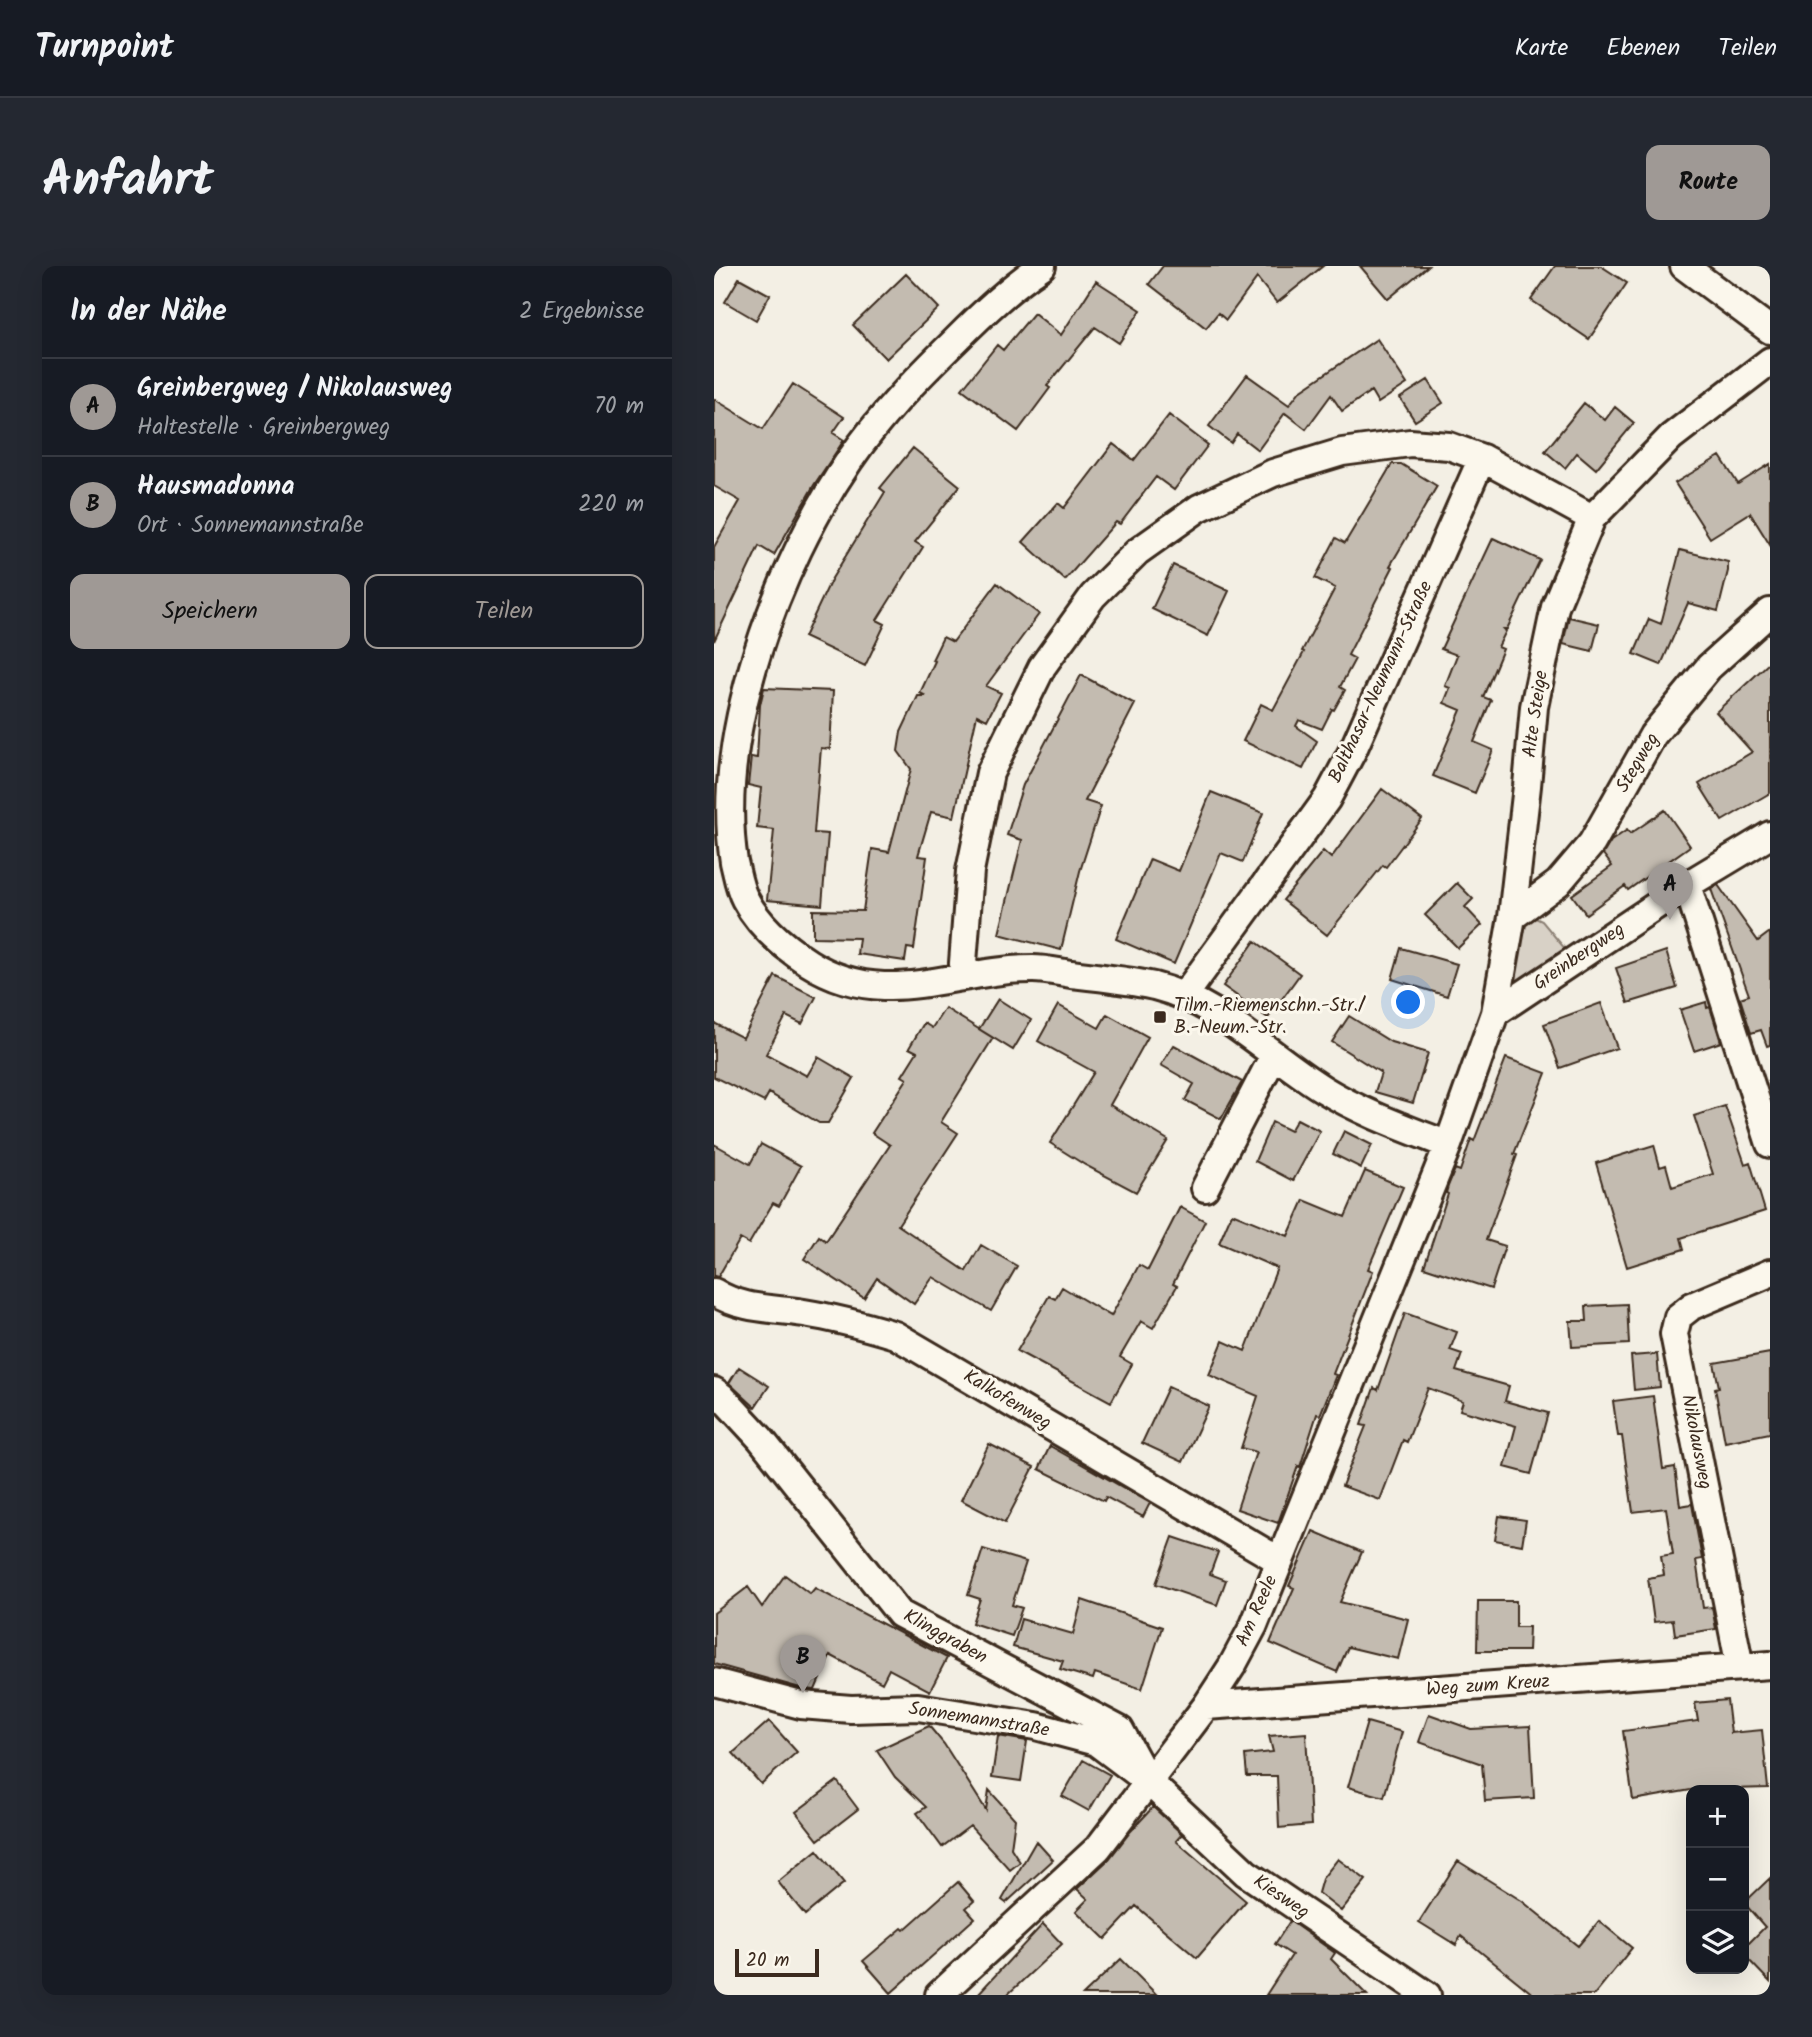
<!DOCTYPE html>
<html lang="de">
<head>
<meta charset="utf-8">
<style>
	:root { --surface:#171b24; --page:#242831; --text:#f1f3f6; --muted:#9ea1a6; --line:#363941; --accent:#9f9995 }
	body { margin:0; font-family:Kalam,sans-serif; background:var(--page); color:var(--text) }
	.controls { position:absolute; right:21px; bottom:21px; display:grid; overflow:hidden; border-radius:14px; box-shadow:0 7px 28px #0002 }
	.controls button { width:63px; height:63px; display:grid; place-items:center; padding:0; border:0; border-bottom:2px solid var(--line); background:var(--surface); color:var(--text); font:35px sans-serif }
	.scale { position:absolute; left:21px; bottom:18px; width:84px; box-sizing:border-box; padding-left:7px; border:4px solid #3b2a1e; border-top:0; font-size:19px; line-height:24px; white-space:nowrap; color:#3b2a1e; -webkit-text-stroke:5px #fbf7ec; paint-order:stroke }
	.you { position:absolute; left:695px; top:737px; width:24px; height:24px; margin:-18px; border:5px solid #fff; border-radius:50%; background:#1a73e8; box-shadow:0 0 0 10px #1a73e833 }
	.badge { display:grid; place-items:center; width:46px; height:46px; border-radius:50%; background:var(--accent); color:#111; font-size:23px; font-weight:700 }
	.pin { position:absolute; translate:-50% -58px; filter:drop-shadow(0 2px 4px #0008) }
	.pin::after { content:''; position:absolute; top:37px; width:24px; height:21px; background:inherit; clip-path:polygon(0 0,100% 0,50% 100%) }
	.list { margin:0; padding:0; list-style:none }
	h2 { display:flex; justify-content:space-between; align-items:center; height:91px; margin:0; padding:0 28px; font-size:30px }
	h2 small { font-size:23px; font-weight:400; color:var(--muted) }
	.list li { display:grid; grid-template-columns:46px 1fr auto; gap:21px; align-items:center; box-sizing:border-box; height:98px; padding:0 28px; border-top:2px solid var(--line) }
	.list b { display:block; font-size:26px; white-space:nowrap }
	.list p { margin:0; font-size:23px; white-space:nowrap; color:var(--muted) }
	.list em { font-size:23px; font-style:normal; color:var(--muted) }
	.actions { display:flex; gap:14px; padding:21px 28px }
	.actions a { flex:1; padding:16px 0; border:2px solid var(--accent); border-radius:14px; text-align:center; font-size:24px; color:var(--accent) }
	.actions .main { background:var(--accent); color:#111 }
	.icon { flex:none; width:38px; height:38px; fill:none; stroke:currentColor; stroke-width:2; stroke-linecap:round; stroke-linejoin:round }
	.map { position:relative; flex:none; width:1056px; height:1729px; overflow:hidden; border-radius:14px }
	header { display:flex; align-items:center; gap:42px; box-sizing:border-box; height:98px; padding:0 35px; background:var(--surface); border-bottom:2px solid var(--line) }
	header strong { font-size:33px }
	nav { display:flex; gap:38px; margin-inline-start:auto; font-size:24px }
	.intro { display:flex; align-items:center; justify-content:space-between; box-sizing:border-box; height:168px; padding:0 42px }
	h1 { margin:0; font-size:49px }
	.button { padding:18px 32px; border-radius:14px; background:var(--accent); color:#111; font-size:24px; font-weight:700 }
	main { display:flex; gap:42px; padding:0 42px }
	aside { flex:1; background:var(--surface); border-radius:14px; box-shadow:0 7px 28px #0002 }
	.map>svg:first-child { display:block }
</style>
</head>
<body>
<header>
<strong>Turnpoint</strong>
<nav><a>Karte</a><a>Ebenen</a><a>Teilen</a></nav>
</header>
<div class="intro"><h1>Anfahrt</h1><a class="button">Route</a></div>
<main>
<aside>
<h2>In der Nähe<small>2 Ergebnisse</small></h2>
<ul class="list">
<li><span class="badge">A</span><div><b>Greinbergweg / Nikolausweg</b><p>Haltestelle · Greinbergweg</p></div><em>70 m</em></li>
<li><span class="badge">B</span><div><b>Hausmadonna</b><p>Ort · Sonnemannstraße</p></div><em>220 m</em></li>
</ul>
<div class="actions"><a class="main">Speichern</a><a>Teilen</a></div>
</aside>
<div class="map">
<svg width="1056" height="1729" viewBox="0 0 1056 1729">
	<rect width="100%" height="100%" fill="#f3efe4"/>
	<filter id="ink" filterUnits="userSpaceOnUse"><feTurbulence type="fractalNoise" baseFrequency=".0143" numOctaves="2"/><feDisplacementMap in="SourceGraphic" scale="14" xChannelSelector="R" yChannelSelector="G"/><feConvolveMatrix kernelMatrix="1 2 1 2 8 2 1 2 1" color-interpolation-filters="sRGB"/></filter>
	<g filter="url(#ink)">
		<path fill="#d8d1c6" stroke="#8a7e72" stroke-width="2" d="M815,649L828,655L852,684L801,717V664Z"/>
		<path fill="#c3bbb0" stroke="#3b2a1e" stroke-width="2" d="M449,0H609L563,37L543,12L512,54L504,47L492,62L435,18Z
			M646,0H714L674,33Z
			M841,0H887L913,17L875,73L817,34Z
			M192,8L225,42L172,93L139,59Z
			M25,12L56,29L42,54L11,36Z
			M382,15L427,44L405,77L381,61L333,120L336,122L304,165L248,123L283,79L289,84L320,47L347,69Z
			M663,73L693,118L664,137L657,125L628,145L617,129L592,163L571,147L544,184L523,168L517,177L495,160L533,109L575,139L586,125Z
			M714,114L729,137L701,155L686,132Z
			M79,118L130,151L119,167L130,174L100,219L60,289L45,280L0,375V281L26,235L0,220V133L49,163Z
			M870,137L891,154L901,141L920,157L882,203L863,187L851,202L831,185Z
			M455,149L494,179L460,224L442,211L406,258L402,256L351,314L309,276L344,237L350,242L399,178L420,194Z
			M199,182L246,220L201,276L209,281L163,354L171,358L151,400L90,371L117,314L171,226L166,222Z
			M1006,190L1024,218L1056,198V279L1036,247L996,272L961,217Z
			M678,198H687L723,220L676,300L679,301L634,389L641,393L626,421L631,424L620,444L618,443L608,463L585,454L582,460L603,475L589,503L529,475L547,438L559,444L590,386L588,385L621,322L601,312L622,272L631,277Z
			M779,272L826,294L793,363H790L792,365L784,381L789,383L769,431L777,434L760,476L779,484L761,527L719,510L747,444L730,437L736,422L731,420L743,389L727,383Z
			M966,284L1014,296V305L1004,345L974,337L947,399L920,388L935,353L947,358Z
			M459,299L515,325L494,370L438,343Z
			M283,317L325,348L272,420L287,427L273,454L263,449L240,551L217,546L204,590L213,591L200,683L193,682L191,695L143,688L145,672L99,671V644L149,645L158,583L175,586L197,503L184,485L187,466L204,430H212L206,427L221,395L218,394L229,371L239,376Z
			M855,351L885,358L878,385L849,378Z
			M1056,396V527L1008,555L985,518L1038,486L1002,446Z
			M367,409L421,438L371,535L387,540L366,605L347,684L285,668L308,574L293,569L309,519Z
			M50,422L119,425L116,483L107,482L100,567L114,568L108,639L53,634L60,564L43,562L47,522L34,519L37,491L43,492L46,439Z
			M668,523L708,553L672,601L669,599L613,669L569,634L609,585L617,592Z
			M497,526L549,547L529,596L507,587L460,698L402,673L436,593L465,605Z
			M951,544L976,580L914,624L911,620L872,648L858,629L898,600L889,588L897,575L913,564L916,568Z
			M743,617L759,633L751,641L768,659L744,682L711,649Z
			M1004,619L1044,675L1056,666V779L1053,780L1047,764L1037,767L1026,732L1035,729L997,623Z
			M541,675L586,708L554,752L509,720Z
			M687,682L743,698L733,730L678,713Z
			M952,685L963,722L914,737L902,702Z
			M61,710L102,731L88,758L72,750L52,788L93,810L104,791L140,812L114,857H105L55,827L50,836L0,811V757L29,772Z
			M284,733L317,754L299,784L265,763Z
			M992,736L993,742L996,741L1007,776L980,785L966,744Z
			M887,737L903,782L846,802L830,758Z
			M344,739L385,762L393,748L434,771L396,839L454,874L422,926L371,899L336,877L380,806L324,775Z
			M231,742L279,772L227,856L244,867L184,959L252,1005L267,979L303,1000L277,1045L219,1011L200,1038L163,1012L150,1032L90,993L105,970L112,975L176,879L158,867L193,813L188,810L203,786L195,782L210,757L218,762Z
			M635,750L677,776L714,787L699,837L661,826L667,807L618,776Z
			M460,779L528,816L507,853L471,834L480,818L447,799Z
			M792,792L832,807L800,888L803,889L772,974L791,980L777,1023L710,1001L734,928L732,927L734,920L741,903L746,905L757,873L760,875Z
			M1011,840L1031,898L1036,896L1051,945L967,972L970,983L913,1001L882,897L940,879L946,901L952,899L958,921L999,908L980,850Z
			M583,853L606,865L579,915L541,895L558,856L576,865Z
			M630,865L658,879L647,902L619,888Z
			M0,878L36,898L47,878L87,900L65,940L59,937L35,978L26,973L4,1011L0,1010Z
			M651,905L689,921L654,1003L659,1005L619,1108L622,1109L606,1149L603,1148L586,1201L584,1200L564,1257L523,1243L542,1186L527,1182L544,1130L495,1109L509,1075L531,1085L563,1002L505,977L518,947L574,970L590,934L631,951Z
			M466,941L491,955L459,1018L463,1020L439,1062L427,1055L406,1091L418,1098L397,1136L303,1085L335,1030L341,1033L348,1021L397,1050L425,999L434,1004Z
			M913,1038L915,1078L858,1081L856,1055H873L872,1040Z
			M691,1047L743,1066L736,1084L748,1088L742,1105L795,1120L791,1135L834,1147L817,1208L791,1201L802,1160L746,1144L749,1135L714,1122L693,1176L689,1174L666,1234L628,1220L652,1160L647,1159L660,1122L664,1124Z
			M1056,1087V1167L1011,1176L1001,1122L1005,1121L1000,1097Z
			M943,1088L946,1121L920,1124L917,1090Z
			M25,1101L55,1120L41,1141L15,1117Z
			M454,1121L495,1140L469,1196L428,1177Z
			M939,1130L949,1203L961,1201L966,1240L978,1238L988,1293L982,1294L989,1342L998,1341L1002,1363L961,1369L959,1354L940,1356L934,1312L950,1309L947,1290L959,1288L952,1242L919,1246L908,1170H904L899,1135Z
			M275,1178L320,1201L291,1257L247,1234Z
			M336,1180L436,1237L429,1251L392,1231L390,1235L325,1203Z
			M785,1250L812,1254L808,1279L781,1274Z
			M599,1265L648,1286L626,1336L694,1353L684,1393L634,1381L623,1406L556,1377L580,1322L575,1320Z
			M459,1271L504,1286L496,1308L512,1314L503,1339L442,1318Z
			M269,1283L312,1296L298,1339L308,1342L298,1370L258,1357L266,1333L254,1329Z
			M71,1309L96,1328L101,1322L233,1392L216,1425L175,1403L168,1417L116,1389L101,1424L90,1423L0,1398V1347L34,1321L48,1341Z
			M368,1334L448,1361L428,1423L381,1407L379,1413L346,1403L349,1395L299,1381L307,1353L359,1368Z
			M764,1335H802V1361H815L814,1385H763Z
			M1013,1434L1017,1467L1048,1464L1054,1522L977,1524L919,1534L909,1465L984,1455L981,1437Z
			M715,1448L757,1463L816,1460L820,1532L771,1535L768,1498L705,1476Z
			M55,1455L83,1486L47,1518L19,1487Z
			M653,1456L688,1466L670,1531L634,1521Z
			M215,1460L230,1478L272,1544L275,1524L301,1553L297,1582L306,1596L296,1604L256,1560L228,1581L203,1547L212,1541L181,1511L163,1484Z
			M592,1467L597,1559L565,1562L563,1510H533L531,1489L559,1486L555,1470Z
			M284,1470L313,1475L307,1515L278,1511Z
			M369,1494L396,1509L375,1545L348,1530Z
			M123,1515L144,1543L104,1574L82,1546Z
			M439,1541L468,1568L462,1575L532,1635L483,1692L422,1640L391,1673L362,1645L374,1633L363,1623L395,1593L417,1565Z
			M322,1575L339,1594L292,1637L288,1634Z
			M103,1584L130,1617L91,1649L64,1616Z
			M624,1593L652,1614L627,1645L604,1627L608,1613Z
			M744,1595L808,1635L864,1680L885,1655L918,1682L880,1729H820L747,1670L742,1679L705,1656Z
			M1056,1612V1716L1030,1689V1682L1051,1661L1030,1637Z
			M244,1616L260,1635L252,1642L261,1652L177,1727L149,1695L188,1662L190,1664Z
			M576,1655L621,1687L617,1693L653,1729H552L578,1689L561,1678Z
			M329,1658L348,1678L293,1729H263Z
			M407,1693L443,1729H369Z"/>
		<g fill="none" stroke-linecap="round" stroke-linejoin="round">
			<g stroke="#3b2a1e" stroke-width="32">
				<path id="street" d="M328,0C296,21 268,48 241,75C203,112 165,151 135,195C64,299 0,469 20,596C23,608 25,622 31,633C45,660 70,681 95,697C171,745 239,703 319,703C331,703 344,706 357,708C384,711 413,714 440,720C505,736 554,789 609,823C648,847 691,862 734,879
					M970,0L1056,64
					M973,619L1056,878
					M798,651L844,617L878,577L939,469L995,401L1056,346
					M248,710L256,605L276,507L328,401L379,330L423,286L485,242L559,207L628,186L696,177L735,180L768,192L878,252
					M470,730L613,533L639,484L768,192
					M781,747L973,619L1056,569
					M491,922L560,789
					M0,1026C28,1044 59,1042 90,1047C121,1052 151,1060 181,1069L566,1295
					M0,1125L8,1131L46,1172L186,1348L406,1464L430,1508
					M1026,1401L960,1068L964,1051L978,1040L1056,1007
					M0,1416L87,1439L137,1443L204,1441L322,1460L382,1476L435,1516L532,1607L713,1729
					M492,1440L1056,1399
					M225,1729L384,1582L492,1440L518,1400L540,1359L734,879L781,747L798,651L813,520L820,441L841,341L878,252L957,171L1056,95"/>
			</g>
			<use href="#street" stroke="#fbf7ec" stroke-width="26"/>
		</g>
	</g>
	<rect fill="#3b2a1e" stroke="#fbf7ec" stroke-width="2.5" x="439" y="744" width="14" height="14" rx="3.5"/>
	<g text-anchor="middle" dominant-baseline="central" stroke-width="6" stroke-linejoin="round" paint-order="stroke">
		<g font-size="19" fill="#3b2a1e" stroke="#fbf7ec">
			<text transform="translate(667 416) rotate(-65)">Balthasar-Neumann-Straße</text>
			<text transform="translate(822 448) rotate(-82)">Alte Steige</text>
			<text transform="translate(924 497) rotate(-59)">Stegweg</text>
			<text transform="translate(865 691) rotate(-34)">Greinbergweg</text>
			<text transform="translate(293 1134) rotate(31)">Kalkofenweg</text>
			<text transform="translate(982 1176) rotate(79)">Nikolausweg</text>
			<text transform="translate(543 1345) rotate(-66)">Am Reele</text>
			<text transform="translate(231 1371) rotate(29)">Klinggraben</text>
			<text transform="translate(774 1420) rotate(-4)">Weg zum Kreuz</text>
			<text transform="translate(265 1454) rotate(9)">Sonnemannstraße</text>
			<text transform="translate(567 1631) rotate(34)">Kiesweg</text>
		</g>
		<g font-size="19" fill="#3b2a1e" stroke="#fbf7ec" text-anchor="start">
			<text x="460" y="740">Tilm.-Riemenschn.-Str./<tspan x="460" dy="22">B.-Neum.-Str.</tspan></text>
		</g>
	</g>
</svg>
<div class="controls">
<button>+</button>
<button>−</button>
<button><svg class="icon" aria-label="layers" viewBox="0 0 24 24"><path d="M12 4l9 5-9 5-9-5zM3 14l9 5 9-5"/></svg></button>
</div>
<div class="scale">20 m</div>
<div class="you"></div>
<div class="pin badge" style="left:956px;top:654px">A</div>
<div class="pin badge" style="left:89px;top:1427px">B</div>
</div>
</main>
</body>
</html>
